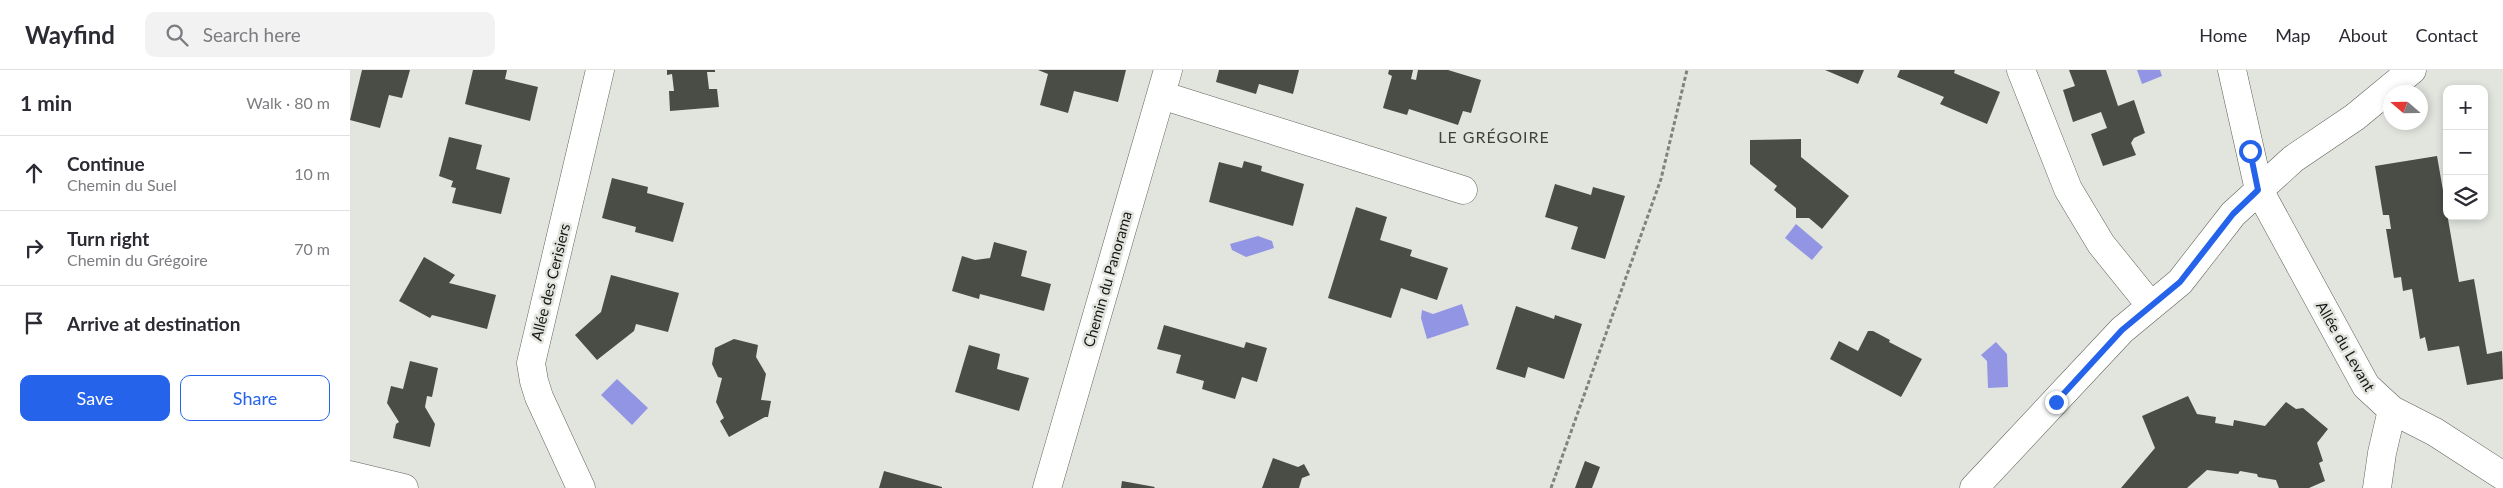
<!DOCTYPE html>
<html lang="en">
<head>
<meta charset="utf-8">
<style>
	:root { --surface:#fff; --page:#f2f2f3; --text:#2b2b33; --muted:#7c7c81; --line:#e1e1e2; --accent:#2563eb }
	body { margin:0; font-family:Lato,sans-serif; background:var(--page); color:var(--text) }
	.controls { position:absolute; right:15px; top:15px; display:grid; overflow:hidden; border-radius:10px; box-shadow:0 2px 8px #0003 }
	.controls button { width:45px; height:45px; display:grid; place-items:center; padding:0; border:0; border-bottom:1px solid var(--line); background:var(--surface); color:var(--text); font:25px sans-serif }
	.compass { position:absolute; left:2033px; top:15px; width:45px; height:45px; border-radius:50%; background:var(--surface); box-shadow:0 2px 8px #0003; rotate:290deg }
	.stop { position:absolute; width:15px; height:15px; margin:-11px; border:4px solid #2563eb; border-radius:50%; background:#fff }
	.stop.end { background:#2563eb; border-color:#fff; box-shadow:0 1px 5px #0008 }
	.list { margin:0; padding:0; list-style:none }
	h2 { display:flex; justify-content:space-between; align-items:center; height:65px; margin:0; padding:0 20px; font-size:21px }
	h2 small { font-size:16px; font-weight:400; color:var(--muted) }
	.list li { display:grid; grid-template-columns:32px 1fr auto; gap:15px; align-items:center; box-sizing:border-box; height:75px; padding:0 20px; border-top:1px solid var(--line) }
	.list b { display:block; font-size:19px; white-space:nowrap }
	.list p { margin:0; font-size:16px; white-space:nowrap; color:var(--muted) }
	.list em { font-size:16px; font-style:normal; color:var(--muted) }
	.actions { display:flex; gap:10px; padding:15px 20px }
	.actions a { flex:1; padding:11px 0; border:1px solid var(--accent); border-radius:10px; text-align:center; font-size:18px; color:var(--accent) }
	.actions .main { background:var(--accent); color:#fff }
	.icon { flex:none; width:28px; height:28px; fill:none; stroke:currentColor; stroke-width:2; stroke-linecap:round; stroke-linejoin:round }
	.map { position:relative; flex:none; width:2153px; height:418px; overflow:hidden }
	header { display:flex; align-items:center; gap:30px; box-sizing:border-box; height:70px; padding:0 25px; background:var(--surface); border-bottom:1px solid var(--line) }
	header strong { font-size:24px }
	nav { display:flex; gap:28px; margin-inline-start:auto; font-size:18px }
	.search { width:350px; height:45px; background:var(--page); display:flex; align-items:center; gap:12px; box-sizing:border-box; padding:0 18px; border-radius:10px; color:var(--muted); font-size:19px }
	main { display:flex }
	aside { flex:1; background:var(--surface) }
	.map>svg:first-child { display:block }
</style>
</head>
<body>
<header>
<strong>Wayfind</strong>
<div class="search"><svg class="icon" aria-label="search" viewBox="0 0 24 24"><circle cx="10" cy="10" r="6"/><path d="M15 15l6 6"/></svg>Search here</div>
<nav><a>Home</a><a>Map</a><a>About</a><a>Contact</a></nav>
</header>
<main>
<aside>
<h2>1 min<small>Walk · 80 m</small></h2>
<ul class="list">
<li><svg class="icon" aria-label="ahead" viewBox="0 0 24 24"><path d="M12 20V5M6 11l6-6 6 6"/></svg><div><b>Continue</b><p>Chemin du Suel</p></div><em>10 m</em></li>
<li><svg class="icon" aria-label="right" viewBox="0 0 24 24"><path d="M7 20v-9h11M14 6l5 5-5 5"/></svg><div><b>Turn right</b><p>Chemin du Grégoire</p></div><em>70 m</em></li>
<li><svg class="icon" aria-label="arrive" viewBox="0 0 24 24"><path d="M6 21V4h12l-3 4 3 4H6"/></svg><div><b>Arrive at destination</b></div></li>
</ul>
<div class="actions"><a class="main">Save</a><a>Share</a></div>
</aside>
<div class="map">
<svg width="2153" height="418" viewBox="0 0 2153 418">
	<rect width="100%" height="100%" fill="#e2e5de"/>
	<path fill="#9295e3" d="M1787,0H1810L1812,6L1792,14Z
		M1446,154L1473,177L1462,190L1435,168Z
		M908,166L922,171L924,178L896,187L882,180L880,174Z
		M1112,234L1119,255L1077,269L1071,248L1072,240L1083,244Z
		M1646,272L1657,284L1658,317L1638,318L1637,291L1631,285Z
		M267,309L298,338L282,355L251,325Z"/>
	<path fill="#4a4c46" d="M12,0H60L52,28L39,25L30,58L0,50Z
		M123,0H157L155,9L188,17L180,51L115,34Z
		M317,0H365V2H357L359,19H367L369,37L320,41L319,21H324L322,4L317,5Z
		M688,0H776L768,32L724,21L718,43L690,35L698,4Z
		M869,0H949L943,24L909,14L906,24L866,12Z
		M1039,0H1063L1061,9L1066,10L1068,0H1098L1131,10L1121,43L1113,41L1108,55L1059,39L1057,45L1033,38L1042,6L1038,4Z
		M1475,0H1514L1508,14Z
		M1550,0H1605L1604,3L1650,22L1637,54L1590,34L1594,27L1547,7Z
		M1719,0H1756L1768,36L1784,30L1795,63L1784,68L1781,73L1786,85L1753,96L1741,64L1757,58L1751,42L1723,52L1713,20L1725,16Z
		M99,67L132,75L126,99L160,108L151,144L102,133L106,118L101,117L103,111L89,106Z
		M1451,69V87L1499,126L1472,159L1459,148H1446V138L1424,120L1427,116L1400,94V70Z
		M2087,86L2109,212L2124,209L2137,284L2152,281L2153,309L2117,315L2109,276L2078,281L2075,267L2070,269L2062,219L2053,221L2051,207L2044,208L2036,159H2041L2039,145H2033L2025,96Z
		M894,91L912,96L911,101L954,114L943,156L859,132L869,92L892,98Z
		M262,108L298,117L297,123L334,133L323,172L285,162L286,157L252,148Z
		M1205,114L1241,125L1243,117L1275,126L1255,189L1221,179L1228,157L1195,147Z
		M1006,137L1037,147L1030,170L1062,180L1060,186L1098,198L1087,230L1051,218L1041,248L978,228Z
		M644,172L677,181L671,206L701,214L694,241L630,224L629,229L602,221L612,186L625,190L640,188Z
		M74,187L105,205L99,213L146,225L137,259L82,245L80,248L49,231Z
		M261,205L329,223L318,262L286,254L284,261L247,290L225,265L251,242Z
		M1166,236L1204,249L1205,245L1232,254L1214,309L1178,297L1175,308L1146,299Z
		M814,255L894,278L896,272L917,278L907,312L892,307L885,329L852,319L854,311L826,303L831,285L807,279Z
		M1518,261H1523L1540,270L1539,272L1572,289L1551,327L1480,289L1489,271L1508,281Z
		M384,269L408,275L406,287L416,304L411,330L421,331L418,347H415L379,367L370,351L374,348L366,332L372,308L368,307L362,294L365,278Z
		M619,275L650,284L647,299L679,308L669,341L605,322Z
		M60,291L88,298L82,327L77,326L75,337L85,354L80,377L43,368L46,354L49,352L37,333L41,316L53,319Z
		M1838,326L1847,344L1866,347L1865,353L1883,356L1884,350L1915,356L1936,332L1946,339L1953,338L1978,359L1967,373L1973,391L1969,393L1975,411L1959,418H1929L1926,410L1908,407L1907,404L1890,401L1888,404L1857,400L1837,418H1771L1805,378L1792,346Z
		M923,388L948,397L954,394L960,405L952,408L949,418H912Z
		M1235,391L1250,397L1242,418H1225Z
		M534,401L592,417V418H529Z
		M772,411L805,417L804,418H771Z"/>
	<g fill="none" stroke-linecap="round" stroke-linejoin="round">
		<g stroke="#60625c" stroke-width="29">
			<path id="minor" d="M1671,0L1718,119L1751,174L1801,236
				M1882,0L1909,120L2016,316L2042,340L2085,362L2153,406
				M811,25L1113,120
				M0,405L54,418
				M231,418L189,327L184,311L181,293L250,0
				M697,418L818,0
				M1624,418L1772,260L1830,212L1883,144L1943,89L2005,47L2062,0
				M2027,418L2032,383L2042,340"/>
		</g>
		<path stroke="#80827e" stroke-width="3" stroke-dasharray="4 2.5" stroke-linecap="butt" d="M1201,418L1311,109L1337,0"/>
		<use href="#minor" stroke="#fff" stroke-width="28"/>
	</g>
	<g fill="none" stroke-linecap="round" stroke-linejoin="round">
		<path stroke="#2563eb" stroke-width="6" d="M1706,332L1772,260L1830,212L1883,144L1908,120L1900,81"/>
	</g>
	<g text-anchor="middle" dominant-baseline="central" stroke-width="5" stroke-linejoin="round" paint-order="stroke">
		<g font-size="15" fill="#151614" stroke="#e2e5de">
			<text transform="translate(757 209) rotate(-74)">Chemin du Panorama</text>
			<text transform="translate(200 212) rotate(-76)">Allée des Cerisiers</text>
			<text transform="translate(1996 276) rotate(60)">Allée du Levant</text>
		</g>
		<g font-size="16" letter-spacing="1" fill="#40423c" stroke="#e2e5de">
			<text x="1144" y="66">LE GRÉGOIRE</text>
		</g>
	</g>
</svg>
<div class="controls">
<button>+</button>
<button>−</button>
<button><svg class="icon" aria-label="layers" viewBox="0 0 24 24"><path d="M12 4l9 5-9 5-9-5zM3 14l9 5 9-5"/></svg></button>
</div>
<svg class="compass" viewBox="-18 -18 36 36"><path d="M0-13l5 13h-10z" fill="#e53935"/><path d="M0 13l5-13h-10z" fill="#7c7c81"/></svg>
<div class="stop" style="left:1900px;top:81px"></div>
<div class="stop end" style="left:1706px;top:332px"></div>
</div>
</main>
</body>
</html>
